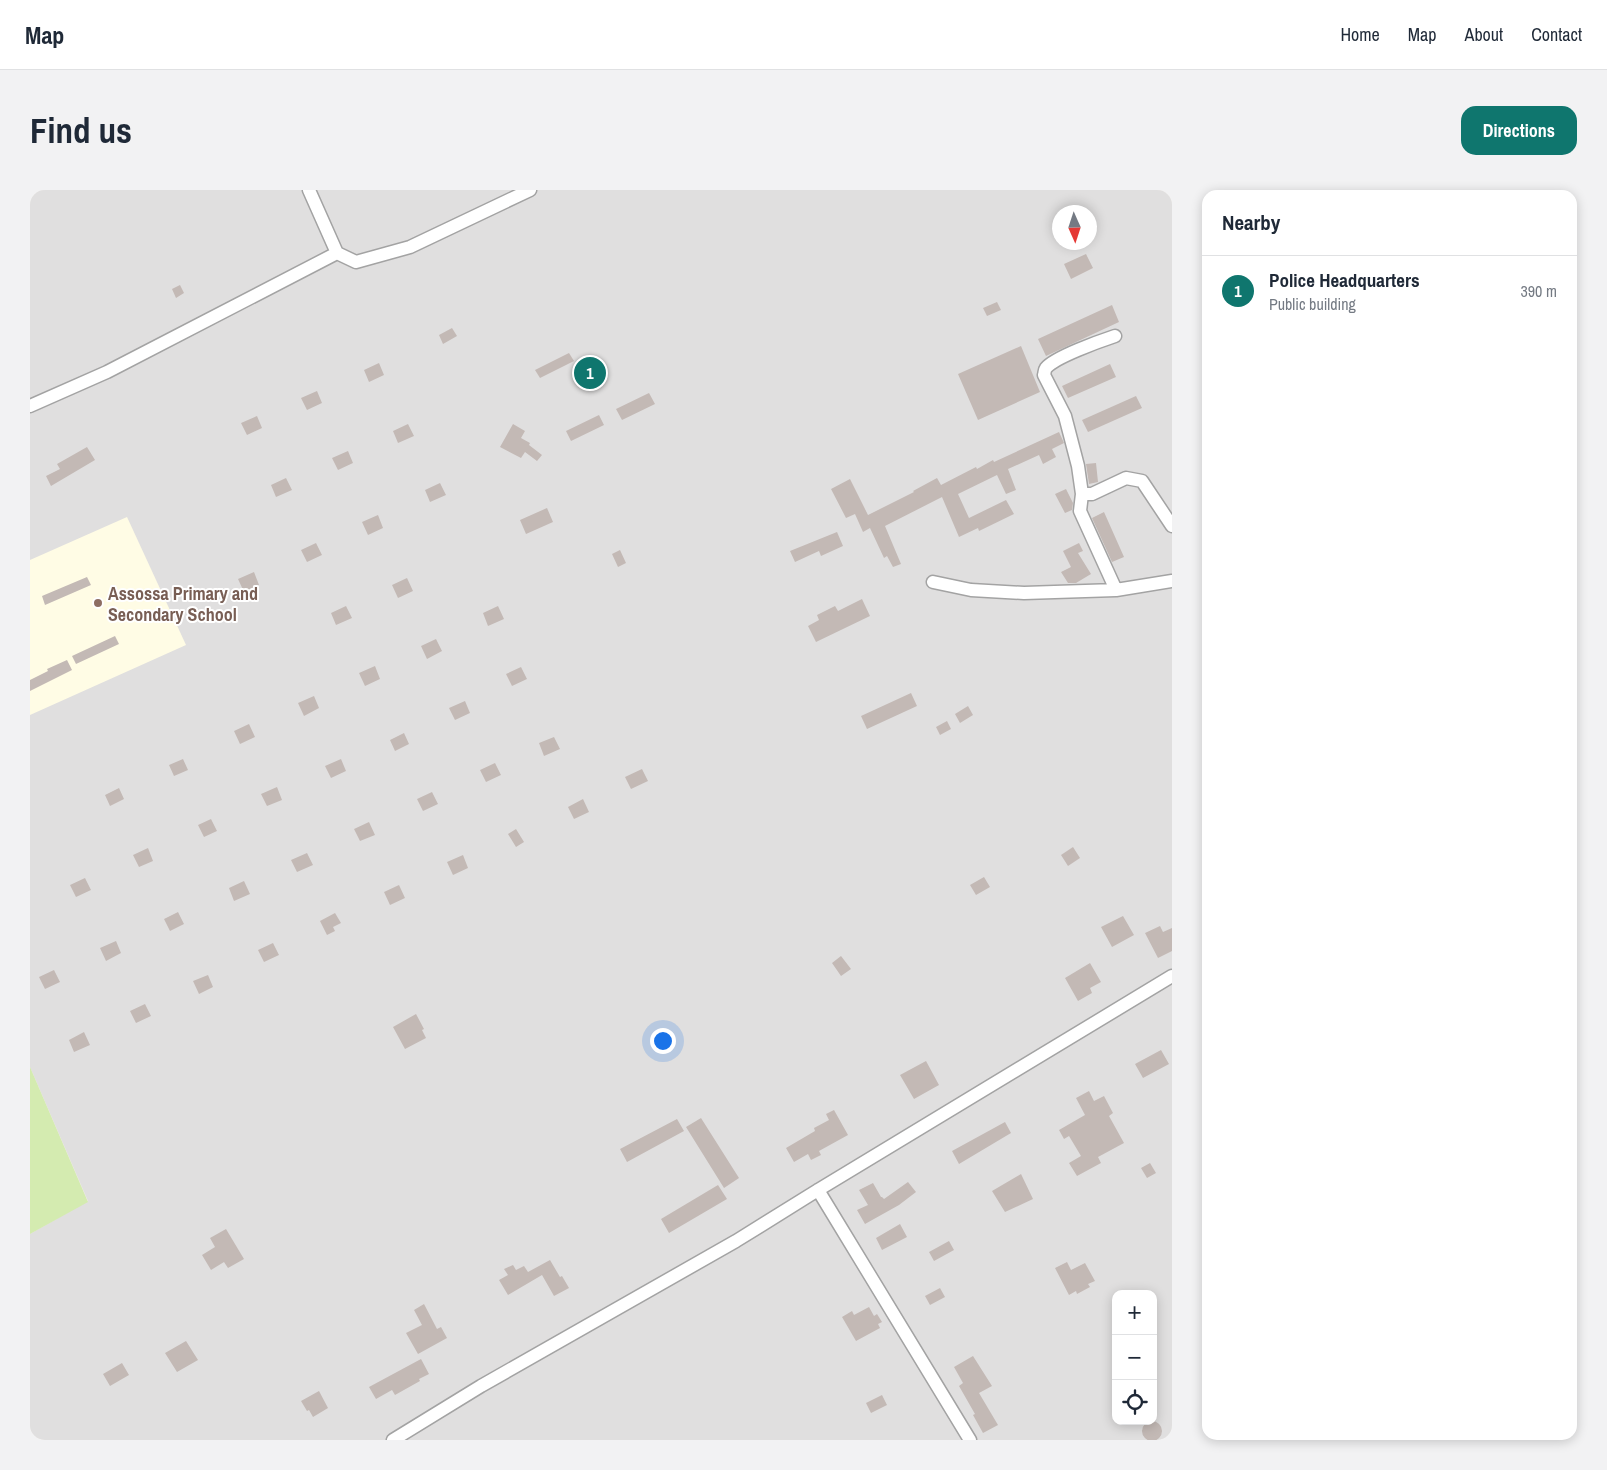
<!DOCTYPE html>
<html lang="en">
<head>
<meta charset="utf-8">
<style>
	:root { --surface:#fff; --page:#f2f2f3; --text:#1f2937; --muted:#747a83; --line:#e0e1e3; --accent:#0f766e }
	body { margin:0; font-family:"Archivo Narrow",sans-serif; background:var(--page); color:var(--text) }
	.controls { position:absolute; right:15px; bottom:15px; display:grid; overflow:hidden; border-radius:10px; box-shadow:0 2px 12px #0003 }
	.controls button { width:45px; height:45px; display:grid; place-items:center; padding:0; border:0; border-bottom:1px solid var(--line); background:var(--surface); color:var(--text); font:25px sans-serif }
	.compass { position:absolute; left:1022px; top:15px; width:45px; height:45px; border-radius:50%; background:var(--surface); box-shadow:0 2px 12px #0003; rotate:177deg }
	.you { position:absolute; left:632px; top:850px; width:18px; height:18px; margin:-12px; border:4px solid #fff; border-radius:50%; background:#1a73e8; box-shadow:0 0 0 8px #1a73e833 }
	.badge { display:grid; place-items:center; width:32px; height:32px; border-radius:50%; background:var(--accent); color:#fff; font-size:16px; font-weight:700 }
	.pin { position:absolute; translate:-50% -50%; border:2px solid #fff; box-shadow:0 1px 5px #0006 }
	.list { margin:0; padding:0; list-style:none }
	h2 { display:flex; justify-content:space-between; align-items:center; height:65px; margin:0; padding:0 20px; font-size:21px }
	h2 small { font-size:16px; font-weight:400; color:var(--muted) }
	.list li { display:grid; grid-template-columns:32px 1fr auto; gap:15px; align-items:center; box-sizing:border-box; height:70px; padding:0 20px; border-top:1px solid var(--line) }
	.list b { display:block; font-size:19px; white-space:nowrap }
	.list p { margin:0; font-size:16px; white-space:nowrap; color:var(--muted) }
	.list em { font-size:16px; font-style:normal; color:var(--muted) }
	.icon { flex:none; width:28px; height:28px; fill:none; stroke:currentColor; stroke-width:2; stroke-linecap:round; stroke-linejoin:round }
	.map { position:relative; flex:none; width:1142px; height:1250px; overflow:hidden; border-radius:15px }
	header { display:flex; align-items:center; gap:30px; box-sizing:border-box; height:70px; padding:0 25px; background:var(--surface); border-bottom:1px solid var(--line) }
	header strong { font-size:24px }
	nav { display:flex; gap:28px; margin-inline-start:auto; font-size:18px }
	.intro { display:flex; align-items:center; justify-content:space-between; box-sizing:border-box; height:120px; padding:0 30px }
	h1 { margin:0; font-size:35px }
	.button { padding:12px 22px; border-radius:15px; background:var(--accent); color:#fff; font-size:18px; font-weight:700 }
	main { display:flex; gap:30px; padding:0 30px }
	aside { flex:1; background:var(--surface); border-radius:15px; box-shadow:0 2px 12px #0003 }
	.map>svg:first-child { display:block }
</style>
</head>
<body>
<header>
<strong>Map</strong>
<nav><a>Home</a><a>Map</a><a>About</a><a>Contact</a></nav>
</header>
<div class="intro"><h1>Find us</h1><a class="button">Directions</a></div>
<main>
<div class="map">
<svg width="1142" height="1250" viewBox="0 0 1142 1250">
	<rect width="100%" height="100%" fill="#f2eee9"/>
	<path fill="#e0dfdf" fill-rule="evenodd" d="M0,0H1142V1250H0V1044L58,1011L0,877ZM1030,22H1060V52H1030ZM1086,1104H1123V1231H1086Z"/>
	<path fill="#fffce5" d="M97,327L156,455L0,525V370Z"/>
	<path fill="#d4ebb0" d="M0,877L58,1012L0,1044Z"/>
	<path fill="#c3b9b5" d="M1056,64L1063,78L1041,89L1034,74Z
		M150,95L154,103L146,108L142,99Z
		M967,112L971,120L957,126L953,118Z
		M1082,115L1089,132L1016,166L1008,149Z
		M422,138L427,146L413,154L409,145Z
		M991,156L1010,202L948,230L928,184Z
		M539,163L544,171L510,188L505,180Z
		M349,173L354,185L339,192L334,180Z
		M1080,174L1086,187L1038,208L1032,196Z
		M287,201L292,213L277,220L271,208Z
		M619,203L625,214L592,230L586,219Z
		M1106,206L1112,218L1058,242L1052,230Z
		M569,225L574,235L541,251L536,241Z
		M227,226L232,238L217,245L211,233Z
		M378,234L384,246L368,253L363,241Z
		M483,234L495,241L491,248L500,253L499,255L512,265L507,271L495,262L491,268L470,257Z
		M1029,242L1034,253L1022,259L1026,267L1013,274L1009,265L978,279L986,300L976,304L967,285L928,304L939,328L976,310L984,324L949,341L948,338L929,347L912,307L855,336L871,374L863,377L857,366L854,368L840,338L833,342L825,324L816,328L801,299L820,289L838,325L884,302L883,301L907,288L911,295L946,277L947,279L963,270L964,272Z
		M57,257L65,270L21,296L16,286L30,279L27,274Z
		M318,261L323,273L308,280L302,268Z
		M1066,273L1068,292L1059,294L1056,274Z
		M256,288L262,300L246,307L241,295Z
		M410,293L416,305L400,312L395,300Z
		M1036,299L1043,313L1042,320L1035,323L1025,304Z
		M517,318L523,332L496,344L490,330Z
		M1074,322L1094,367L1082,372L1062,328Z
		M348,325L353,338L338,345L332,332Z
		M807,342L813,356L791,366L789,361L765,372L760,361Z
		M286,353L292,365L277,372L271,360Z
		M1049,353L1053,361L1048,363L1061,384L1046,393H1038L1031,382L1041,377L1033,361Z
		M590,360L596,373L588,377L582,364Z
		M224,382L229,395L214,402L208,389Z
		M57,387L61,395L15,415L12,406Z
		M377,388L383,401L368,408L362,395Z
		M832,409L840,426L786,452L778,436L789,430L787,425L805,416L808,421Z
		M316,416L322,428L306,435L301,423Z
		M468,416L474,429L458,436L453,423Z
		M85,446L89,454L46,474L42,466Z
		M406,449L412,461L397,469L391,456Z
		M37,470L42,480L0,501V490L18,481L17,479Z
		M345,476L350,489L335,496L329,483Z
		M491,477L497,489L482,496L476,484Z
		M881,503L887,516L837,539L831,526Z
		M284,506L289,518L274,526L268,513Z
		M435,511L440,523L425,530L419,518Z
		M938,516L943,525L930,533L925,524Z
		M917,531L921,539L910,545L906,537Z
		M219,534L225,547L210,554L204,541Z
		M374,543L379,554L365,561L360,550Z
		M524,547L530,559L514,566L509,553Z
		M153,569L158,580L144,586L139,575Z
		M311,569L316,581L301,588L295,576Z
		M465,573L471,585L456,592L450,580Z
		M612,579L618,591L601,599L595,587Z
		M247,597L252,610L237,616L231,604Z
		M89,598L94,609L80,616L75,605Z
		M402,602L408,614L393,621L387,609Z
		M553,609L559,622L544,629L538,617Z
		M181,629L187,641L174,647L168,635Z
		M339,632L345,645L330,651L324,639Z
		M486,639L494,652L486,657L478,644Z
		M1043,657L1050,668L1038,676L1031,665Z
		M118,658L123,671L109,677L103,665Z
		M277,663L283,675L267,682L261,670Z
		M433,665L438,678L423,685L417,672Z
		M954,687L960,697L946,705L940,695Z
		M55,688L61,700L46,707L40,695Z
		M214,691L220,704L204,711L199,698Z
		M369,695L375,708L360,715L354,702Z
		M148,722L154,734L140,741L134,729Z
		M305,723L311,733L303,737L305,741L297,745L290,731Z
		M1093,726L1104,745L1082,757L1071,737Z
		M1130,736L1133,742L1142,738V761L1128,768L1115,743Z
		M86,751L91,763L76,771L70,758Z
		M243,753L249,765L234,772L228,760Z
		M811,766L821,779L811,786L802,773Z
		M1060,773L1071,792L1060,798L1062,803L1048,811L1035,788Z
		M24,780L30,792L15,799L9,787Z
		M178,785L183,797L169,804L163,791Z
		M115,814L121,826L106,833L100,821Z
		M386,824L394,839L392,840L396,848L375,859L363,837Z
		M54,842L60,855L44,862L39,850Z
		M1131,860L1139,874L1113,888L1105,874Z
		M896,871L909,895L884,909L870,885Z
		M1059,901L1064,911L1074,906L1083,923L1079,926L1094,953L1068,967L1071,973L1047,986L1039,973L1051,966L1039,946L1034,949L1029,940L1055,925L1046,908Z
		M804,920L818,945L789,961L791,965L781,970L778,964L764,972L756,958L785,941L784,938L799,930L796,924Z
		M671,928L709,988L694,998L656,937Z
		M647,929L654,941L597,972L590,959Z
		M975,932L981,943L929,974L922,961Z
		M1120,973L1126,983L1117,988L1111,978Z
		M991,984L1003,1009L975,1022L962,1001Z
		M878,992L886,1002L869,1015L835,1034L827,1020L838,1015L829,1000L843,993L851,1007H852L854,1009Z
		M688,995L697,1009L639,1043L631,1029Z
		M870,1034L877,1047L852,1060L846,1048Z
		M196,1039L214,1069L198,1078L194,1072L181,1080L172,1065L185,1057L180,1048Z
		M919,1051L924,1060L904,1071L899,1062Z
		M520,1070L530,1087L532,1086L539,1098L524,1106L512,1085L478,1105L469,1090L478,1085L474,1079L483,1075L486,1080L494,1076L498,1082Z
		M1037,1072L1041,1080L1055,1073L1065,1091L1058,1094L1060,1097L1047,1104L1046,1101L1039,1105L1025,1078Z
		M910,1098L915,1107L900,1115L895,1106Z
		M394,1114L407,1139L411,1137L417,1148L388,1164L376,1143L392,1135L384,1120Z
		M839,1117L844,1126L847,1124L852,1132L848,1134L850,1138L826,1151L812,1127L822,1121L824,1125Z
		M156,1151L168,1170L147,1182L135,1163Z
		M943,1166L962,1196L949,1203L968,1235L953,1243L943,1225L945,1224L929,1196L933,1193L924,1177Z
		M391,1169L399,1184L389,1189L390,1191L365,1205L362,1200L346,1209L339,1197Z
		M92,1173L99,1185L80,1196L73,1184Z
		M289,1201L298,1218L283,1227L279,1220L277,1221L271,1211Z
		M852,1205L857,1215L841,1223L836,1213Z
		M1112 1241a10 10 0 1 1 20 0a10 10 0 1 1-20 0Z"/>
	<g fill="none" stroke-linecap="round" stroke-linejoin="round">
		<g stroke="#a3a3a3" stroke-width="15">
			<path id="street" d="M279,0L307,63L326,72L380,57L500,0
				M1085,146C1070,151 1025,167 1016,178C1014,181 1015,182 1014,185L1035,226L1048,276L1052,304L1050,321L1086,400
				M0,216L77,182L307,63
				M1052,304H1062L1096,288L1112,291L1142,336
				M903,392L941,400L994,403L1086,400L1142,391
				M788,1000L940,1250
				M363,1250L451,1196L706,1051L788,1000L1142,786"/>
		</g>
		<use href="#street" stroke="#fff" stroke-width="12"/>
	</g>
	<circle fill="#8d6e63" stroke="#fff" stroke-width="2" cx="68" cy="413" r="5"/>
	<g text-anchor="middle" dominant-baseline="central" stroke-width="4" stroke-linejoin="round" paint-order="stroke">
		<g font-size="18" font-weight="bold" fill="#785e54" stroke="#fff" text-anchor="start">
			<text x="78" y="403">Assossa Primary and<tspan x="78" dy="21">Secondary School</tspan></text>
		</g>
	</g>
</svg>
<div class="controls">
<button>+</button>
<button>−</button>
<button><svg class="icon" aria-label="locate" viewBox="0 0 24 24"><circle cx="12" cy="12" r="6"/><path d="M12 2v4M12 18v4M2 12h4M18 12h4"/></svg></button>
</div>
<svg class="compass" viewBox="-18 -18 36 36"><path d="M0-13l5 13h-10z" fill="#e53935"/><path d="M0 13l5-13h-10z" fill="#747a83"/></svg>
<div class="you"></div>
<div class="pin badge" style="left:560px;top:183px">1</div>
</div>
<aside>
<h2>Nearby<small></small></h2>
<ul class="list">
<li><span class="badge">1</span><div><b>Police Headquarters</b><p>Public building</p></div><em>390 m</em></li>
</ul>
</aside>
</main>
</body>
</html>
